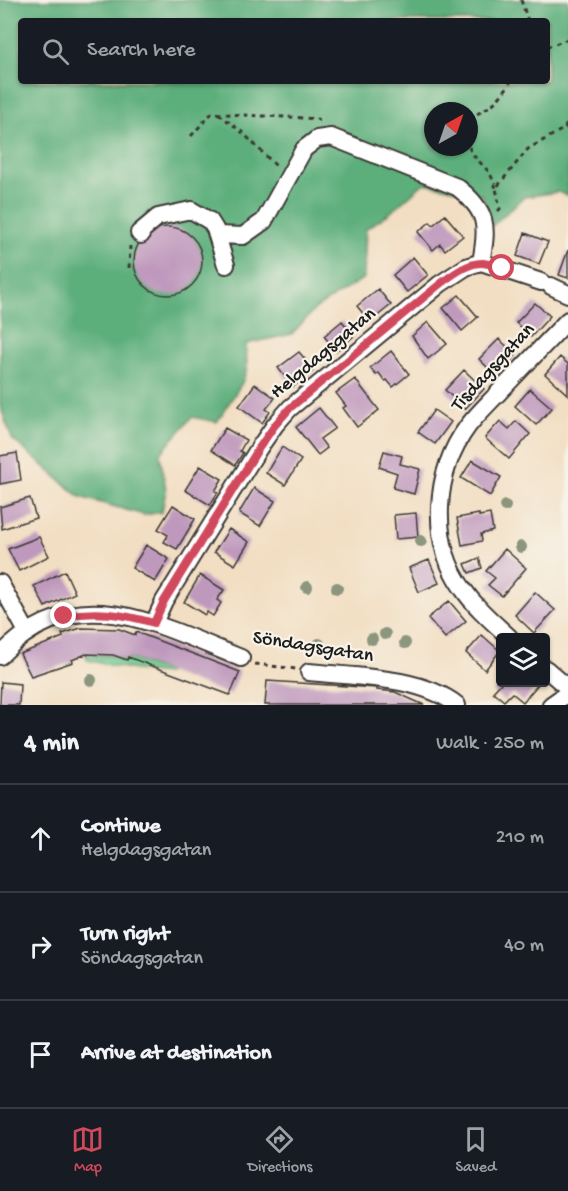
<!DOCTYPE html>
<html lang="en">
<head>
<meta charset="utf-8">
<style>
	:root { --surface:#171b24; --page:#242831; --text:#f1f3f6; --muted:#9ea1a6; --line:#363941; --accent:#d1495b }
	body { margin:0; font-family:"Gochi Hand",sans-serif; background:var(--page); color:var(--text) }
	.controls { position:absolute; right:18px; bottom:18px; display:grid; overflow:hidden; border-radius:6px; box-shadow:0 2px 4px #0004 }
	.controls button { width:54px; height:54px; display:grid; place-items:center; padding:0; border:0; border-bottom:2px solid var(--line); background:var(--surface); color:var(--text); font:30px sans-serif }
	.compass { position:absolute; left:424px; top:102px; width:54px; height:54px; border-radius:50%; background:var(--surface); box-shadow:0 2px 4px #0004; rotate:40deg }
	.stop { position:absolute; width:18px; height:18px; margin:-14px; border:4px solid #d1495b; border-radius:50%; background:#fff }
	.stop.end { background:#d1495b; border-color:#fff; box-shadow:0 2px 6px #0008 }
	.list { margin:0; padding:0; list-style:none }
	h2 { display:flex; justify-content:space-between; align-items:center; height:78px; margin:0; padding:0 24px; font-size:26px }
	h2 small { font-size:20px; font-weight:400; color:var(--muted) }
	.list li { display:grid; grid-template-columns:39px 1fr auto; gap:18px; align-items:center; box-sizing:border-box; height:108px; padding:0 24px; border-top:2px solid var(--line) }
	.list b { display:block; font-size:22px; white-space:nowrap }
	.list p { margin:0; font-size:20px; white-space:nowrap; color:var(--muted) }
	.list em { font-size:20px; font-style:normal; color:var(--muted) }
	.icon { flex:none; width:33px; height:33px; fill:none; stroke:currentColor; stroke-width:2; stroke-linecap:round; stroke-linejoin:round }
	.map { position:relative; flex:none; width:568px; height:705px; overflow:hidden }
	.search { position:absolute; background:var(--surface); box-shadow:0 2px 4px #0004; left:18px; right:18px; top:18px; height:66px; display:flex; align-items:center; gap:15px; box-sizing:border-box; padding:0 21px; border-radius:6px; color:var(--muted); font-size:22px }
	.sheet { height:402px; background:var(--surface) }
	nav { display:flex; justify-content:space-around; align-items:center; box-sizing:border-box; height:84px; border-top:2px solid var(--line); background:var(--surface); font-size:16px; color:var(--muted) }
	nav a { display:grid; justify-items:center; gap:3px }
	nav .on { color:var(--accent) }
	.map>svg:first-child { display:block }
</style>
</head>
<body>
<div class="map">
<svg width="568" height="705" viewBox="0 0 568 705">
	<rect width="100%" height="100%" fill="#f7f3e8"/>
	<filter id="ink" filterUnits="userSpaceOnUse"><feTurbulence type="fractalNoise" baseFrequency=".0167" numOctaves="2"/><feDisplacementMap in="SourceGraphic" scale="12" xChannelSelector="R" yChannelSelector="G"/><feConvolveMatrix kernelMatrix="1 2 1 2 8 2 1 2 1" color-interpolation-filters="sRGB"/></filter>
	<filter id="wash" filterUnits="userSpaceOnUse"><feTurbulence type="fractalNoise" baseFrequency=".008" numOctaves="4" result="noise"/><feDisplacementMap in="SourceGraphic" scale="24" xChannelSelector="R" yChannelSelector="G"/><feGaussianBlur stdDeviation="1.35" result="paint"/><feColorMatrix in="noise" values="0 0 0 0 0 0 0 0 0 0 0 0 0 0 0 0 0 1.4 0 .05"/><feComposite in="paint" operator="in"/></filter>
	<g filter="url(#wash)">
		<rect width="100%" height="100%" fill="#f2dec2"/>
		<path fill="#70ca90" stroke="#467356" stroke-width="1.5" d="M86,655L113,656L127,661L129,658L168,672L167,674C140,672 113,666 87,660Z"/>
		<path fill="#5cae7a" stroke="#3c654b" stroke-width="1.5" fill-rule="evenodd" d="M0,0H568V196L558,192L524,197L492,226L482,195L424,183L390,213L366,229L364,278L316,308L292,334L246,344L247,369L242,383L217,422L192,417L160,454L166,490L162,512L144,515L80,497L12,439L0,406ZM21,21H547V81H21ZM433,111H469V147H433Z"/>
		<g id="blocks">
			<path fill="#bf99bd" d="M445,215L463,236L445,250L440,244L433,250L418,232L430,222L433,225Z
				M134 261a34 34 0 1 1 68 0a34 34 0 1 1-68 0Z
				M525,233L548,242L539,264L517,256Z
				M568,250V278L559,275Z
				M413,257L428,275L407,292L393,275Z
				M378,289L391,305L370,322L357,306Z
				M459,295L478,317L462,331L443,308Z
				M535,303L550,316L531,337L516,323Z
				M342,321L354,336L336,351L324,336Z
				M428,322L447,344L428,359L412,336Z
				M499,339L516,355L496,376L479,359Z
				M391,351L409,374L393,387L387,380L385,381L379,373L376,375L370,368Z
				M299,352L314,370L293,387L278,368Z
				M560,357L568,364V395L545,374Z
				M464,370L484,389L465,409L445,390Z
				M355,379L379,410L357,427L343,408L346,406L336,393Z
				M255,384L275,398L266,409L270,412L262,423L239,406Z
				M530,389L552,408L536,425L515,406Z
				M319,408L335,428L320,439L327,448L318,455L296,427Z
				M434,410L451,422L435,444L418,432Z
				M500,421L509,429L516,421L530,434L509,459L485,438Z
				M225,428L246,440L240,451L243,453L235,465L211,450Z
				M282,447L301,460L285,485L266,473Z
				M384,451L402,456L400,464L420,469L414,494L393,488L397,473L379,467Z
				M17,453L21,480L0,484V456Z
				M472,460L501,477L490,496L461,478Z
				M200,466L222,479L215,491L218,492L210,505L185,490Z
				M254,488L275,501L260,526L239,513Z
				M30,498L36,518L2,529L0,507Z
				M173,505L195,519L177,549L164,542L168,535L158,529Z
				M416,513L418,537L396,539L394,515Z
				M479,514V516L490,514L493,531L481,534L482,541L462,545L457,518Z
				M229,529L249,542L235,565L214,552Z
				M39,537L49,556L19,571L8,549Z
				M146,545L169,559L155,582L132,568Z
				M505,549L526,568L502,596L488,585L495,578L486,571Z
				M479,558L482,568L469,573L465,564Z
				M429,560L439,583L419,592L409,568Z
				M65,571L75,593L45,607L34,586Z
				M200,575L224,590L217,600L221,603L213,616L207,612L205,615L184,602Z
				M535,592L555,610L534,633L515,615Z
				M449,601L466,621L445,638L428,618Z
				M81,628L119,629L135,635L136,632L240,672L230,695L128,657L127,660L113,655L86,654L72,660L73,662L31,676L20,654L63,637L62,634Z
				M482,635L500,651L485,670L466,653Z
				M267,681L377,688V690L395,692L424,705H265Z
				M1,682L20,684L19,705H0Z
				M502,682H540L523,702L512,693L504,701L493,692Z"/>
		</g>
	</g>
	<g filter="url(#ink)">
		<use href="#blocks" fill-opacity="0" stroke="#3c3935" stroke-width="1.5"/>
		<g fill="none" stroke-linecap="round" stroke-linejoin="round">
			<g stroke="#3c3935" stroke-width="20">
				<path id="minor" d="M141,235L139,233L158,217L191,210L210,221L215,229L226,265
					M218,235L243,236L264,221L304,149L317,139L331,137L457,187C488,211 488,226 481,262
					M551,286L568,294
					M0,583L27,632
					M154,623L164,601L259,448L275,425L290,408L440,284L466,267L481,262L541,282
					M510,638C493,622 476,608 463,589C429,542 434,472 468,426C478,413 491,401 502,389C524,366 546,343 568,320
					M0,656C75,576 157,625 241,658
					M546,669L568,688
					M309,672C354,677 420,676 457,705
					M551,705L568,693"/>
			</g>
			<path stroke="#3c3935" stroke-width="3" stroke-dasharray="4.5 4.5" stroke-linecap="butt" d="M521,0L528,21
				M547,47L568,39
				M219,114L243,133L276,166
				M469,118C490,108 499,101 511,81
				M191,136L212,113C247,116 282,116 317,119L322,122
				M469,147L472,154L490,173L496,188
				M498,211L500,209L496,188L528,149L565,128L568,119
				M129,268L130,246
				M255,664L296,669"/>
			<use href="#minor" stroke="#fff" stroke-width="16"/>
		</g>
		<g fill="#8c957d">
			<circle cx="505" cy="506" r="6"/>
			<circle cx="421" cy="541" r="6"/>
			<circle cx="521" cy="547" r="6"/>
			<circle cx="307" cy="587" r="6"/>
			<circle cx="337" cy="588" r="6"/>
			<circle cx="385" cy="634" r="6"/>
			<circle cx="372" cy="639" r="6"/>
			<circle cx="405" cy="643" r="6"/>
			<circle cx="319" cy="644" r="6"/>
			<circle cx="91" cy="680" r="6"/>
		</g>
	</g>
	<g fill="none" stroke-linecap="round" stroke-linejoin="round" filter="url(#ink)">
		<path stroke="#d1495b" stroke-width="8" d="M64,616C98,610 122,614 154,623L164,601L259,448L275,425L290,408L440,284C451,276 468,262 483,263C489,264 496,266 502,268"/>
	</g>
	<g text-anchor="middle" dominant-baseline="central" stroke-width="4.5" stroke-linejoin="round" paint-order="stroke">
		<g font-size="20" fill="#1c1c1c" stroke="#f7f3e8">
			<text transform="translate(324 354) rotate(-40)">Helgdagsgatan</text>
			<text transform="translate(494 368) rotate(-47)">Tisdagsgatan</text>
			<text transform="translate(313 648) rotate(9)">Söndagsgatan</text>
		</g>
	</g>
</svg>
<div class="controls">
<button><svg class="icon" aria-label="layers" viewBox="0 0 24 24"><path d="M12 4l9 5-9 5-9-5zM3 14l9 5 9-5"/></svg></button>
</div>
<svg class="compass" viewBox="-18 -18 36 36"><path d="M0-13l5 13h-10z" fill="#e53935"/><path d="M0 13l5-13h-10z" fill="#9ea1a6"/></svg>
<div class="stop" style="left:502px;top:268px"></div>
<div class="stop end" style="left:64px;top:616px"></div>
<div class="search"><svg class="icon" aria-label="search" viewBox="0 0 24 24"><circle cx="10" cy="10" r="6"/><path d="M15 15l6 6"/></svg>Search here</div>
</div>
<section class="sheet">
<h2>4 min<small>Walk · 250 m</small></h2>
<ul class="list">
<li><svg class="icon" aria-label="ahead" viewBox="0 0 24 24"><path d="M12 20V5M6 11l6-6 6 6"/></svg><div><b>Continue</b><p>Helgdagsgatan</p></div><em>210 m</em></li>
<li><svg class="icon" aria-label="right" viewBox="0 0 24 24"><path d="M7 20v-9h11M14 6l5 5-5 5"/></svg><div><b>Turn right</b><p>Söndagsgatan</p></div><em>40 m</em></li>
<li><svg class="icon" aria-label="arrive" viewBox="0 0 24 24"><path d="M6 21V4h12l-3 4 3 4H6"/></svg><div><b>Arrive at destination</b></div></li>
</ul>
</section>
<nav>
<a class="on"><svg class="icon" aria-label="map" viewBox="0 0 24 24"><path d="M3 6l6-2 6 2 6-2v14l-6 2-6-2-6 2zM9 4v14M15 6v14"/></svg>Map</a>
<a><svg class="icon" aria-label="directions" viewBox="0 0 24 24"><path d="M12 3l9 9-9 9-9-9zM9 14v-3h6M13 9l2 2-2 2"/></svg>Directions</a>
<a><svg class="icon" aria-label="saved" viewBox="0 0 24 24"><path d="M7 4h10v16l-5-4-5 4z"/></svg>Saved</a>
</nav>
</body>
</html>
